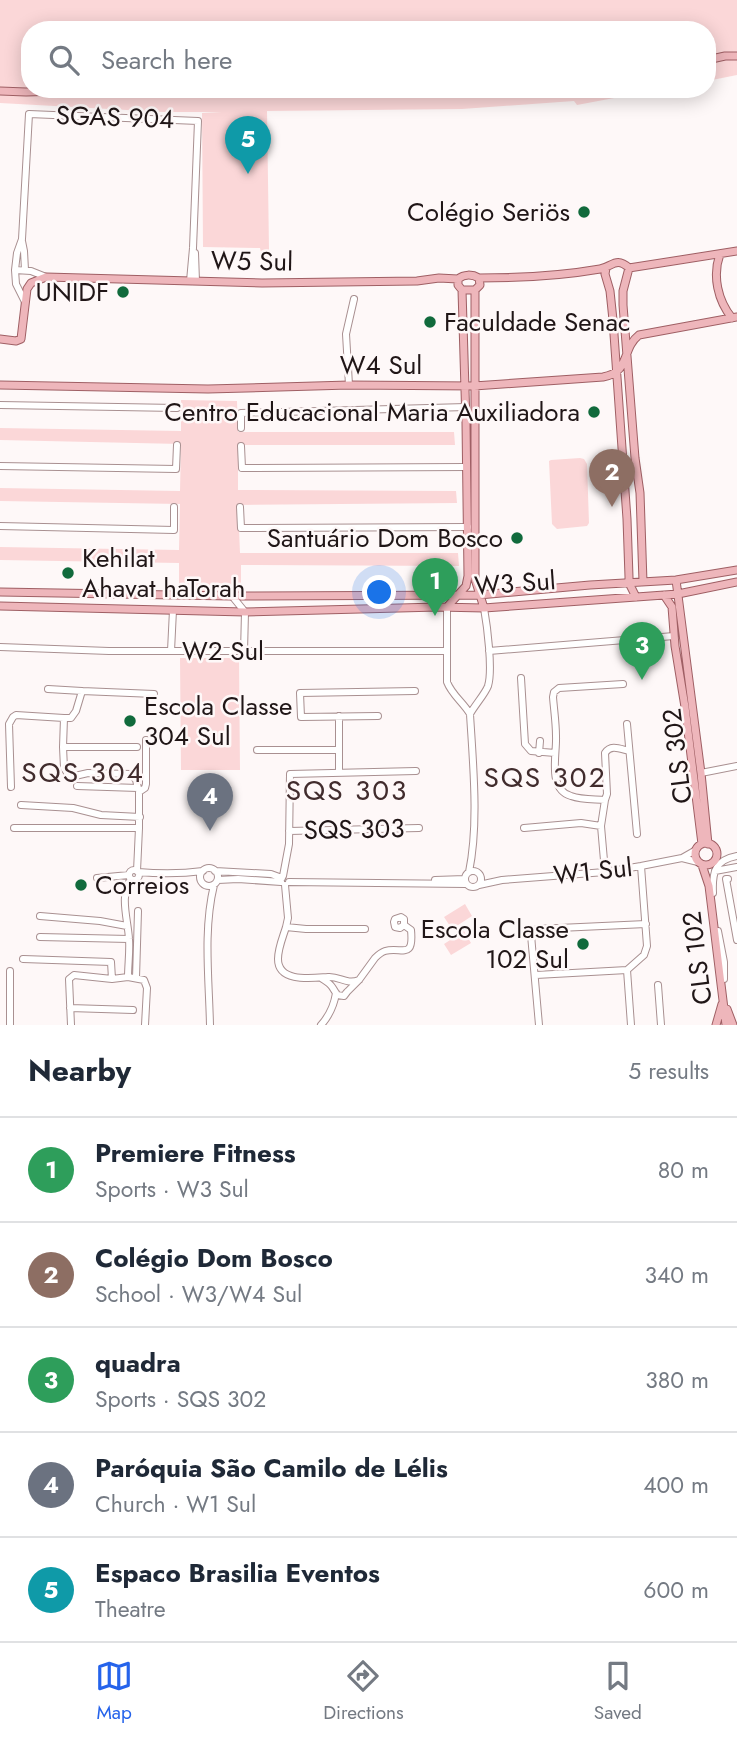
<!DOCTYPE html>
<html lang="en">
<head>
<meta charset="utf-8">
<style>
	:root { --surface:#fff; --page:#f6f6f7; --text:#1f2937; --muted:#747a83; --line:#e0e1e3; --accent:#2563eb }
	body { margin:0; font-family:Jost,sans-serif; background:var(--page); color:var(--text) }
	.you { position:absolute; left:380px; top:593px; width:24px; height:24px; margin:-18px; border:5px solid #fff; border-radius:50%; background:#1a73e8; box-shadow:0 0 0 10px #1a73e833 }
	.badge { display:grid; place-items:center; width:46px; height:46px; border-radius:50%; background:var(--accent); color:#fff; font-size:23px; font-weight:700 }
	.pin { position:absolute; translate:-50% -58px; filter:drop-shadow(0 2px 4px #0008) }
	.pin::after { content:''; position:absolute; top:37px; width:24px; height:21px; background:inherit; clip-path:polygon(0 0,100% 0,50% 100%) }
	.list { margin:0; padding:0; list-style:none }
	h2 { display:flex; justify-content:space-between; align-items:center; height:91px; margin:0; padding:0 28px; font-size:30px }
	h2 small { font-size:23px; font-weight:400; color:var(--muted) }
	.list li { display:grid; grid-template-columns:46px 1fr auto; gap:21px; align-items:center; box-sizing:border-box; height:105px; padding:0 28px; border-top:2px solid var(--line) }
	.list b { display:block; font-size:26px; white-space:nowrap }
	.list p { margin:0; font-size:23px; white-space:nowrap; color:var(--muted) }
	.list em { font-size:23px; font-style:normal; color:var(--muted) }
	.icon { flex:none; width:38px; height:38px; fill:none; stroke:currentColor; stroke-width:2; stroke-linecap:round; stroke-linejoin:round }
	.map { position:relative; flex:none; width:737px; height:1025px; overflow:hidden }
	.search { position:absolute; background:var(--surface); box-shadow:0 4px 18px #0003; left:21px; right:21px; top:21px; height:77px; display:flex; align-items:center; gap:18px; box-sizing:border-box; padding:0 24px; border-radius:28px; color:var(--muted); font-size:26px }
	.sheet { height:616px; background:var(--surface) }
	nav { display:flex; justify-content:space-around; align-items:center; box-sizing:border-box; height:98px; border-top:2px solid var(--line); background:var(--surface); font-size:19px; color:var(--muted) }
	nav a { display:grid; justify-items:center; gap:4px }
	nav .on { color:var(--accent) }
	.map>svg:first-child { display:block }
</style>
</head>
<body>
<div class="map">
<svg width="737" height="1025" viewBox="0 0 737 1025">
	<rect width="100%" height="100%" fill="#fef8f8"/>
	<path fill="#fbd7d8" d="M0,0H737V75L707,81V30H30V89H662L577,105L574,101L462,109L267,111L269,250L261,252L260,248L203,247L202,113L222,112H163L0,103Z
		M181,400L237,401L238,432H454L455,445H238V490L456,491L457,503L238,505L240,553H458L459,566L241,565V592L179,593V563L0,560V547L179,550L180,504L0,501V488L180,491L181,444L0,440V428L181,431Z
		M580,458L584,459L587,464L589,523L587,526L557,529L552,524L549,461L551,460Z
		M180,658H239L240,770H181Z
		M465,904L472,916L452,929L444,917Z
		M464,931L471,943L451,955L444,944Z"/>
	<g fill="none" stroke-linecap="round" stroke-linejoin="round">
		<g stroke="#a99091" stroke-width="8">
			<path id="minor" d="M22,241L24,251L25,270
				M195,253L196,281
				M15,270L17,253L22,239L29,114L198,121L193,248L190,281
				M25,302L16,284L15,270L31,271L46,277
				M349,385L346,334L354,299
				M0,405L177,408
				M241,428V413L466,407
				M241,446L242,468L467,467
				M0,466L176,469L177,445
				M240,507L241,528L468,527
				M0,526L174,530V507
				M232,596L245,612L244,652
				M447,607V682C452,695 463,702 470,714C473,764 479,824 469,872
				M0,647L109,651H447
				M171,651L173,610
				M489,651L674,636
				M521,678L525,744L531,751L555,753
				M48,689L82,691
				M470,714C475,705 485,694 488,686C493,670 487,625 484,608
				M339,716V773
				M378,716L301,717L300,693L415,691
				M64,718H71L76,711L82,691L154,694
				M627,724L637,834
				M137,747H63L64,768L68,774L75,776L88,773L131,774L136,780L138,788
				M257,750H339
				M539,753L540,741
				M701,773L737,766
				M77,786L138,788L139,790
				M11,787L9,724L13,717L16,715L64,718L63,747
				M605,800L607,794L605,753C611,744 620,749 629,751
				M21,805L73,808L101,815L140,817
				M14,828H139
				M524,828L581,823L601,826
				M289,831L419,828
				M682,858L698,862
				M200 877a9 9 0 1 1 18 0a9 9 0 1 1-18 0Z
				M129 875a5 5 0 1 1 10 0a5 5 0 1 1-10 0Z
				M465 879a8 8 0 1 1 16 0a8 8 0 1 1-16 0Z
				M137,871L139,828V792L145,788L146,784V740
				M215,871L271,874L282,878
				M715,871L737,867
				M138,872C161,874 181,874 203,871
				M605,872L601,826L605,800C594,799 582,800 571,796C547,789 557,755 556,736C556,723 554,710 553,697L554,692L559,688L623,684
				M283,876L289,844L290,774L416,771
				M97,878L129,875
				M728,879H726L737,940
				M218,880L238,879L281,882
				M435,880L465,879
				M289,882L466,884
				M285,885L288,918L286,927L306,929H365
				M479,885L502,880L605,872L641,866L682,858L696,850
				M713,893C712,872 715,860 737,856
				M40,916L100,921L127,926
				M286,927C283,937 278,948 278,959C278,983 312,978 328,977C340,976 346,985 359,980
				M718,931L724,962V979
				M40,937L129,939
				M23,959L111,962L112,979
				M10,971V1025
				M536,975L627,970
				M128,977C128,965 130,951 129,939C128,920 119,895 131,879
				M136,978L138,911
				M321,978C331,984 332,986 337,995L344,996L347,992
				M658,985L661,1025
				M346,993L359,980L375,958C377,956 382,952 385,951C401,946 414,961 411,930L404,925V919L401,917L395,919L394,922L395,927L400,928L404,925
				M70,1008L133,1010
				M71,1025L69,979L74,975L112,979L128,977L144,980L147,988L145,1025
				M210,1025C209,979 203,930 214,885
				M321,1025C330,1015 334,1006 336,993
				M539,1025L531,935L533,931L537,929L646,924
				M631,1025L627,970L644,955L647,946L641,866"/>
		</g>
		<g stroke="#9f5f64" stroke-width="9">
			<path id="major" d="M707,60L725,56H737
				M0,91L26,92L130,89
				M720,254C712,276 718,301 732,318
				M606,268L605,274L610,291L613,320L627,519L629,577V583L636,597
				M629,268L623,291V305L635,458L640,493L643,582
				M479,278L480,285L475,290H462L458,285V279C464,274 472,274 479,278C519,278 560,276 600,269C612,267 616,256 629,268L737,251
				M475,290V579L484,608
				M0,339L16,341L21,339L27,289L31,283L46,277L262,283L417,281L439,278L458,279
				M0,385L208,389L349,385L474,386L603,377C631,372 621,349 639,335L737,317
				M676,580L701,773L708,844
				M0,592L232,596L479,595L590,585L676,580L737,570
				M664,595L672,607L675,646L685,707L702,844
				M0,606L245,612L438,607L484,608L678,594L737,582
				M447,607L466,586L468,576L466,423L462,290
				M695 854a11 11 0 1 1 22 0a11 11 0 1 1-22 0Z
				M702,865L709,886L726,1025
				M727,1009L733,1025
				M716,1025L722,1004"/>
		</g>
		<use href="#minor" stroke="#fff" stroke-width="6"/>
		<use href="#major" stroke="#eeb6bb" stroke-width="7"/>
	</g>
	<g fill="#116a3c" stroke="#fef8f8" stroke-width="2.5">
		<circle cx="584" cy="212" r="7"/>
		<circle cx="123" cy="292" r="7"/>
		<circle cx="430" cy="322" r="7"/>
		<circle cx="594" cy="412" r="7"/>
		<circle cx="517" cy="538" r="7"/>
		<circle cx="68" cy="573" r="7"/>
		<circle cx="130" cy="721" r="7"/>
		<circle cx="81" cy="885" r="7"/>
		<circle cx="583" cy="944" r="7"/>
	</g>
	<g text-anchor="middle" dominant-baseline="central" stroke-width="5" stroke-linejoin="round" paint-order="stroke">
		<g font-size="26" fill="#201617" stroke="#fef8f8">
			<text transform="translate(115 117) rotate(2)">SGAS 904</text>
			<text transform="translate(252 261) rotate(1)">W5 Sul</text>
			<text x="381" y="365">W4 Sul</text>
			<text transform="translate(515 583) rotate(-4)">W3 Sul</text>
			<text x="223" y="651">W2 Sul</text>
			<text transform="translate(677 756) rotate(-97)">CLS 302</text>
			<text transform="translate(354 829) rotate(-1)">SQS 303</text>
			<text transform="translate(593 871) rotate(-6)">W1 Sul</text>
			<text transform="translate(697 958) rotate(-97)">CLS 102</text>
		</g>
		<g font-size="26" fill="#201617" stroke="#fef8f8" text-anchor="end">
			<text x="570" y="212">Colégio Seriös</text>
			<text x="109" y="292">UNIDF</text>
			<text x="444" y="322" text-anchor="start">Faculdade Senac</text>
			<text x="580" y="412">Centro Educacional Maria Auxiliadora</text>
			<text x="503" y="538">Santuário Dom Bosco</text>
			<text x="82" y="558" text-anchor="start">Kehilat<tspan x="82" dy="30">Ahavat haTorah</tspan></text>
			<text x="144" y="706" text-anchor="start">Escola Classe<tspan x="144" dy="30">304 Sul</tspan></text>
			<text x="95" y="885" text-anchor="start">Correios</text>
			<text x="569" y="929">Escola Classe<tspan x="569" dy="30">102 Sul</tspan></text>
		</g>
		<g font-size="28" letter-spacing="2" fill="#412c2d" stroke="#fef8f8">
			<text x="83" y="772">SQS 304</text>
			<text x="545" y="777">SQS 302</text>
			<text x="347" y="790">SQS 303</text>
		</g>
	</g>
</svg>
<div class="you"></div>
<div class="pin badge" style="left:435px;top:616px;background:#2e9e5b">1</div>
<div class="pin badge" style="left:612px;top:507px;background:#8d6e63">2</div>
<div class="pin badge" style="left:642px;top:680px;background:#2e9e5b">3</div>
<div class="pin badge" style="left:210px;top:831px;background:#6b7280">4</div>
<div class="pin badge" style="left:248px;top:174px;background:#0f9aa8">5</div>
<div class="search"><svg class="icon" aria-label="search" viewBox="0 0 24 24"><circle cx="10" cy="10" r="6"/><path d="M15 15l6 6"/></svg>Search here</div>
</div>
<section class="sheet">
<h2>Nearby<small>5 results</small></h2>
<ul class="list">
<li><span class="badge" style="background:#2e9e5b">1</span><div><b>Premiere Fitness</b><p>Sports · W3 Sul</p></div><em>80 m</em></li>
<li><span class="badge" style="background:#8d6e63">2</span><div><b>Colégio Dom Bosco</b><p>School · W3/W4 Sul</p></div><em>340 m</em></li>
<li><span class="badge" style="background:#2e9e5b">3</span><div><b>quadra</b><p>Sports · SQS 302</p></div><em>380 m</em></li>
<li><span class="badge" style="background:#6b7280">4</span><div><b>Paróquia São Camilo de Lélis</b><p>Church · W1 Sul</p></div><em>400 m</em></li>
<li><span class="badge" style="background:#0f9aa8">5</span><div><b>Espaco Brasilia Eventos</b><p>Theatre</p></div><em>600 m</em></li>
</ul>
</section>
<nav>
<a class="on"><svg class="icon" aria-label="map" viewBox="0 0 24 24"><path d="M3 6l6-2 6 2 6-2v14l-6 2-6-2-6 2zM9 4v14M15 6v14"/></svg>Map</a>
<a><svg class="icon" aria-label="directions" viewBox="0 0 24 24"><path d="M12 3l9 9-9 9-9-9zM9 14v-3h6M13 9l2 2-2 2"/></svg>Directions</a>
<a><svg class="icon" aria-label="saved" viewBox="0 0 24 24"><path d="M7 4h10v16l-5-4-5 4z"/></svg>Saved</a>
</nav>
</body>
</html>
